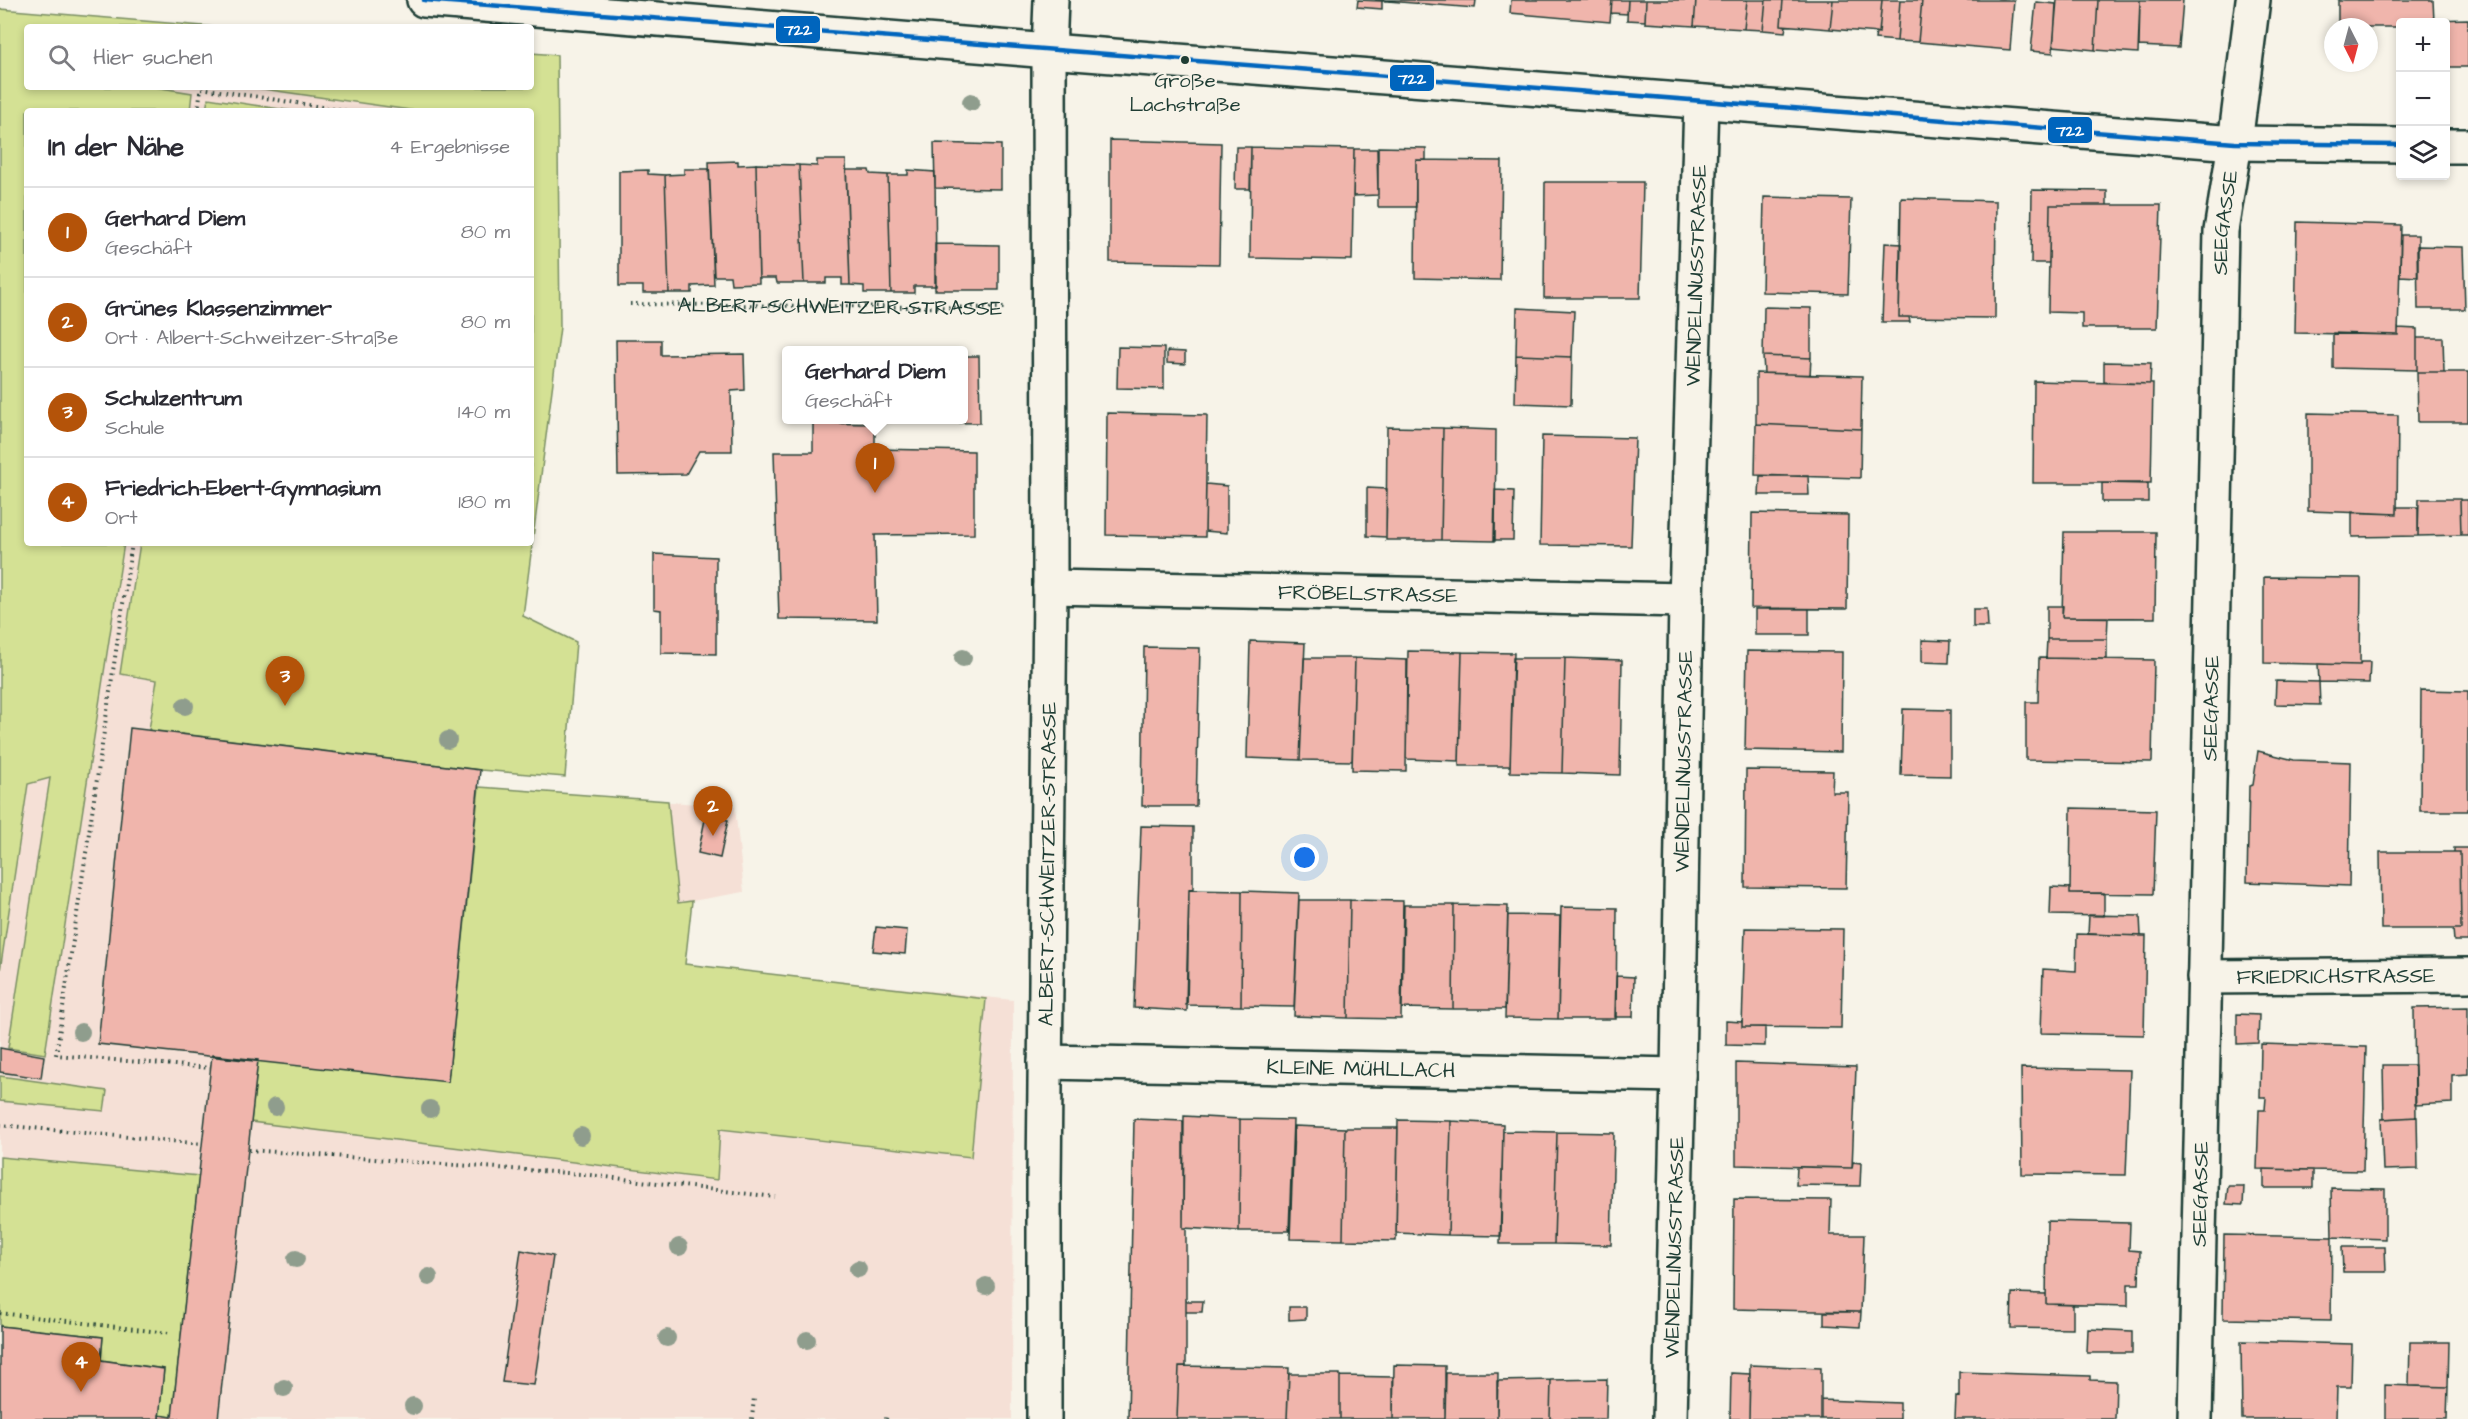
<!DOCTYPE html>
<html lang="de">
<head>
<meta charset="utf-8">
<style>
	:root { --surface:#fff; --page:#f7f7f7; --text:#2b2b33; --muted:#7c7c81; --line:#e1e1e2; --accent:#b45309 }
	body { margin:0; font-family:"Architects Daughter",sans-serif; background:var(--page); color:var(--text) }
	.controls { position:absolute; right:18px; top:18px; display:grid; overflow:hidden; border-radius:6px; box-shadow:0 3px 9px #0003 }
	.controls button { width:54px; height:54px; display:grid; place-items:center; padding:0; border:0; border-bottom:2px solid var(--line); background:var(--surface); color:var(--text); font:30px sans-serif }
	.compass { position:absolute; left:2324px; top:18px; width:54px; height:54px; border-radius:50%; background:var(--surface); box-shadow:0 3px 9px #0003; rotate:174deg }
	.you { position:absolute; left:1305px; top:858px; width:21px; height:21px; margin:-15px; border:4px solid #fff; border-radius:50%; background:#1a73e8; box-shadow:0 0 0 9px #1a73e833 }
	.badge { display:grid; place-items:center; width:39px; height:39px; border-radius:50%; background:var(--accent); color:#fff; font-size:20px; font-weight:700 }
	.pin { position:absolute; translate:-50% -50px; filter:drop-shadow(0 2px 3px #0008) }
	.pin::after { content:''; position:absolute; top:32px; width:21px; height:18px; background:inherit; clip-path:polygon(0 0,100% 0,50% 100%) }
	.popup { position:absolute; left:782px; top:346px; width:186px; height:78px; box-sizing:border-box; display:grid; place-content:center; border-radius:6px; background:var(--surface); filter:drop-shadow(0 2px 4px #0005); font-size:20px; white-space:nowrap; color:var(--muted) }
	.popup b { font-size:22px; color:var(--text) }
	.popup::after { content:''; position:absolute; left:50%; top:100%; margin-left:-12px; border:12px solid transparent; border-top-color:var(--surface) }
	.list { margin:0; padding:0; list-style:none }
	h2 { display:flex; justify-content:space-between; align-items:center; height:78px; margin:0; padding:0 24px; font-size:26px }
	h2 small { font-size:20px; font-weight:400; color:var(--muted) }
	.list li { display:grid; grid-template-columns:39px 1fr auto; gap:18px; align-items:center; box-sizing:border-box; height:90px; padding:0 24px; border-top:2px solid var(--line) }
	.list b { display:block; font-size:22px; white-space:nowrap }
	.list p { margin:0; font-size:20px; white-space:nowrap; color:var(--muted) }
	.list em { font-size:20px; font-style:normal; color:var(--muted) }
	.icon { flex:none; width:33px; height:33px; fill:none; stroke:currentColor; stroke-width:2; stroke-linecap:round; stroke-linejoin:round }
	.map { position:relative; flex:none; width:2468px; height:1419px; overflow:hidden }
	.search { position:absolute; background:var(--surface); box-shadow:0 3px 9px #0003; left:24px; top:24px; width:510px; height:66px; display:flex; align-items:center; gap:15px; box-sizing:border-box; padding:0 21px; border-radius:6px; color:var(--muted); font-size:22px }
	.panel { position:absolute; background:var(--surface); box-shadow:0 3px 9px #0003; left:24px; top:108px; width:510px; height:438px; border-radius:6px }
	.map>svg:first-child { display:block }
</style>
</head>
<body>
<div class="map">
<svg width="2468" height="1419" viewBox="0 0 2468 1419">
	<rect width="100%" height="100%" fill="#f7f3e8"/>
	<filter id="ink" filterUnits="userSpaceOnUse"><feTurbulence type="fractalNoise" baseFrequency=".0167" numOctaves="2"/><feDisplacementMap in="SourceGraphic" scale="12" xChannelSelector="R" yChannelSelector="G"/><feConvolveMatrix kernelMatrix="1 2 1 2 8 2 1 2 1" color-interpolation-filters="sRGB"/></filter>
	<g filter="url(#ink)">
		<path fill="#f5e0d6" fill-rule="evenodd" d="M0,9L216,27H27V87H531V53L557,55L560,327L523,616L576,642L565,777L480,770L479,787L735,807L744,892L692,901L685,964L1013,1000L1012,1419H0ZM27,111H531V543H27Z"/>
		<path fill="#d4e194" stroke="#7a8f64" stroke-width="1.5" d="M0,9L216,27H27V87H155L192,93L190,111H27V543H124L45,1054L8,1048L50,778L28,784L0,971Z
			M531,53L557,55L560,327L523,616L576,642L565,777L480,770L149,730L157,680L120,674L140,543H531V111H417L249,87H531Z
			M208,98L293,111H206Z
			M479,787L668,801L678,903L692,901L685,964L986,999L971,1157L720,1129L717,1180L251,1122L258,1060L448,1081Z
			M0,1076L107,1091L104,1111L0,1101Z
			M0,1157L199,1176L172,1417L159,1415L164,1369L101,1360L103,1337L0,1326Z"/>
		<path fill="#f0b5ac" stroke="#1f3d34" stroke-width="1.5" d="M1358,0L1382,1V9L1357,7Z
			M1375,0H1476L1475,8Z
			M1511,0H1612L1610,22L1510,13Z
			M1612,0H1628L1627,14L1611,13Z
			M1628,0H1646L1645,21L1627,20Z
			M1646,0H1696L1694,26L1645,23Z
			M1696,0H1747L1744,29L1694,26Z
			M1747,0H1766L1763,30L1744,29Z
			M1766,0H1783L1781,25L1786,26L1785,32L1763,30Z
			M1783,0H1833L1830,29L1781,25Z
			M1833,0H1882L1879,33L1830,29Z
			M1882,0H1900L1897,41L1875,39L1876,32L1879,33Z
			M1900,0H1922L1918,42L1897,41Z
			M1922,0H2014L2010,50L1918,42Z
			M2057,0H2098L2095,50L2053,46Z
			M2098,0H2140L2138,53L2095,50Z
			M2140,0H2183L2179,48L2139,46Z
			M2338,0H2433L2434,22H2400V27H2338Z
			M2036,2L2056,4L2053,53L2031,51Z
			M2468,19V67H2446V22H2434V20Z
			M1110,140L1221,143L1219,264L1110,262Z
			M934,143L1001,145V189L935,188Z
			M1236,147H1251L1250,189H1235Z
			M1251,147L1354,149L1352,260L1250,258Z
			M1378,147L1426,148V160H1416V207H1378Z
			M1354,149H1377L1378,195L1353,196Z
			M817,160H846L850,285H842V278H826V283H804L799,165L817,166Z
			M1416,160L1502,161L1500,280L1415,278Z
			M738,161V165L756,164L759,283L731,284L730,276H714L709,162Z
			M756,164L799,165L804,283H777L776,278H759Z
			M684,169H709L714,285L692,286V293H669L665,175L684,174Z
			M648,170V174L665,175L669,293H643V286H619V171Z
			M846,170H869L870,174L888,175L891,293H864V286L850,285Z
			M908,170L935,172L936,286H914V293H891L888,175H908Z
			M1545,182H1643L1640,298H1544Z
			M2032,190L2107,191V205H2050L2049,263H2031Z
			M1764,197L1851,199L1848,294L1762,292Z
			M1901,198L1996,201L1995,318L1899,317Z
			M2050,205H2161L2157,328H2082V313L2048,312Z
			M2297,222L2401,225L2398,335L2295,333Z
			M2401,235H2418V277L2400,276Z
			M1885,243L1901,244L1899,317H1909L1910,322H1882Z
			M935,244L999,245V290H935Z
			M2417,246L2463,247L2465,309H2418Z
			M1764,307L1811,308V358L1763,356Z
			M1517,308L1574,311L1572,357L1516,355Z
			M2398,328L2417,329V370L2333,368V333L2398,335Z
			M2417,338H2443L2444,372H2417Z
			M616,340H661V355L744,354L745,390L731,391L732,451H699L686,474L618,475Z
			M1118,347L1164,348V389L1117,388Z
			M1167,351L1185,352V364L1167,363Z
			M1516,355L1572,357L1571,405L1515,403Z
			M964,356H979L980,423L891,422V420H964Z
			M1763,356L1811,358L1810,375L1764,373Z
			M2104,362L2151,363L2150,384L2104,382Z
			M2417,372H2468V422H2418Z
			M1756,373L1862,376L1861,429L1756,424Z
			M2034,381L2153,384L2151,483H2033Z
			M1107,413L1207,415L1205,537L1106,535Z
			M2308,413L2398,415L2397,514L2308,511Z
			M813,423L875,424V449L974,451V534L875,535L877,620L779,619L774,452H813Z
			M1756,424L1861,429L1860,478L1755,475Z
			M1387,427L1443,428L1441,540H1386Z
			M1443,428L1496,430L1495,541L1441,540Z
			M1542,436L1635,438L1631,546L1540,545Z
			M1760,476H1808L1809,495H1759Z
			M2102,483L2148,484V502H2102Z
			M1206,484L1227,486V533L1205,531Z
			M1367,488L1387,489L1386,537L1367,536Z
			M1495,490L1514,491L1513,540H1494Z
			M2419,499H2460L2461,535L2418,536Z
			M2460,500H2468V535H2461Z
			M2397,507H2418V536L2352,537V512L2397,514Z
			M1752,513L1848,515L1847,609L1751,608Z
			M2064,532H2156L2155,618L2062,617Z
			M654,554L716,557V654L661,653V610L654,609Z
			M2264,577L2361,578L2360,665L2264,663Z
			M2047,606H2063L2062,617H2108L2107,639H2047Z
			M1755,609H1809V635H1755Z
			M1973,609H1987L1988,627H1973Z
			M2047,639H2107V659L2046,658Z
			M1922,640L1950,641L1949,663L1922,662Z
			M1250,641L1305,643L1300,760L1247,758Z
			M1144,647L1200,648L1196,806H1142Z
			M1408,651L1462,652L1459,761L1406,759Z
			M1747,651L1842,652L1841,752L1745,750Z
			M1462,652L1514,653L1510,766H1459Z
			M1304,658H1355L1352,761L1300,760Z
			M1355,658L1407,660L1406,771L1352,770Z
			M1513,658H1565L1562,773L1510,772Z
			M1565,658L1622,660L1620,775L1562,773Z
			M2039,658L2154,660L2152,762L2026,760V702H2038Z
			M2361,662H2370L2369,683L2319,682L2318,664L2360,665Z
			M2276,681L2319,682L2320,705L2275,704Z
			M2421,690L2468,691V811H2420Z
			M1903,709L1950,710V776L1901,775Z
			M130,728L480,770L448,1082L98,1044Z
			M2258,751L2294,760L2351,762L2349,886L2247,882L2249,786L2253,785Z
			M1746,770L1833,771L1832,792H1848L1846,888L1745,887Z
			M2071,808L2156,810L2153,894L2070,893Z
			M706,815L728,820L720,858L698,853Z
			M1141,826L1193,827V889L1189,890L1187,1011L1134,1008Z
			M2454,848H2468V941H2454L2453,929H2461L2460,852H2454Z
			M2380,852H2460L2461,929H2381Z
			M2051,887L2070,888V893H2104V916L2050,915Z
			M1189,890L1242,891L1241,1006L1186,1005Z
			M1242,891L1299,893L1294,1007L1241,1006Z
			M1299,900H1350L1348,1018L1294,1016Z
			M1350,900L1403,901L1401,1019L1348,1018Z
			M1404,905H1454L1453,1009L1402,1008Z
			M1454,905L1508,906L1505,1009H1453Z
			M1561,907L1617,908L1616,1019H1558Z
			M1508,915L1560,916L1558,1019L1505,1018Z
			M2089,915L2140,916L2141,936L2088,934Z
			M876,927L907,930L905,954L873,951Z
			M1745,928L1843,929L1841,1028L1742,1027Z
			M2077,934L2146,936L2144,1035L2041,1033L2043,969L2076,971Z
			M1616,976L1634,977L1633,1017H1615Z
			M2468,1007V1074L2452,1075V1103L2415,1105L2414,1008Z
			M2237,1014L2259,1015L2258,1043L2237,1044Z
			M1726,1021L1742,1022V1027H1765V1046L1726,1045Z
			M2261,1044L2366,1047L2363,1171L2257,1169L2259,1110H2265L2266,1097H2260Z
			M0,1048L44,1056L41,1078L0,1072Z
			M212,1055L258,1060L218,1419H159V1415L172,1417Z
			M1736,1063L1856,1067L1852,1168L1736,1165Z
			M2383,1065H2415L2416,1117L2384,1119Z
			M2021,1068L2130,1070L2126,1175L2022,1174Z
			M1184,1116L1240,1119L1239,1231L1183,1228Z
			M2417,1117L2418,1169L2383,1170L2381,1119Z
			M1134,1119L1183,1121V1228H1186V1366H1179L1177,1419H1128Z
			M1240,1119L1293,1120L1289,1231H1239Z
			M1398,1120L1451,1121L1448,1235L1396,1233Z
			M1451,1121L1503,1124L1501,1236L1448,1235Z
			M1294,1126L1345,1128L1343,1240L1290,1239Z
			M1345,1128H1398L1396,1241L1343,1240Z
			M1503,1131L1557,1132L1554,1244H1500Z
			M1557,1132L1614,1133L1611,1245L1554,1244Z
			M1853,1162L1861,1163L1860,1186L1796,1185L1797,1167L1852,1168Z
			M2264,1169L2313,1170V1188H2264Z
			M2228,1186H2244L2243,1205L2226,1204Z
			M2331,1188L2385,1189V1239L2332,1237Z
			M1734,1199L1831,1200L1830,1235H1864L1861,1312L1733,1309Z
			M2047,1221L2130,1223L2129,1250L2140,1251L2139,1284H2128V1306L2046,1304Z
			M2224,1235L2332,1237L2331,1321L2223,1319Z
			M2342,1247H2385L2386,1272H2343Z
			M521,1250L553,1256L534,1385L502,1382Z
			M2012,1293L2046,1294V1304L2073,1305V1329L2011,1328Z
			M1186,1301H1203L1202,1312H1186Z
			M1289,1307H1306V1319L1289,1320Z
			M1824,1312H1861L1860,1327L1824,1325Z
			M0,1326L103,1337L101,1360L164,1369L159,1419H0Z
			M2088,1329L2132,1331V1353H2087Z
			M2241,1341L2352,1344L2351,1387H2337L2336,1419H2242Z
			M2410,1342H2449L2448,1387L2409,1386Z
			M1394,1365L1445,1366V1419H1393Z
			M1750,1365L1821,1368V1419H1749Z
			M1179,1366L1289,1368L1287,1419H1177Z
			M1959,1372L2090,1376V1380L2116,1381L2115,1419H1955L1956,1396L1959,1397Z
			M1446,1373H1498L1497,1419H1445Z
			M1731,1373L1750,1374L1749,1419H1730Z
			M1289,1374H1340V1419H1287Z
			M1340,1376L1393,1377V1419H1340Z
			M1607,1379L1606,1419H1550L1551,1380Z
			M1551,1380L1550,1419H1497V1381Z
			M2385,1385L2448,1387L2447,1419H2385Z
			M1821,1400L1900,1403V1419H1821Z"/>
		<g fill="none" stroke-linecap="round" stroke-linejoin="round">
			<g stroke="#1f3d34" stroke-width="38">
				<g id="minor">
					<path d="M424,0L1049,51L2235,143L2400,145"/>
					<path d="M2446,146H2468"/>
					<path id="s2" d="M1050,587L1686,600"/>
					<path id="s3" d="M2204,977L2468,975"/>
					<path id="s4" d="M1045,1062L1678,1075"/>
					<path id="s5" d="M1044,1419V1183L1050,587L1049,51L1051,0"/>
					<path id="s6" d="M1670,1419L1678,1075L1686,600L1701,102"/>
					<path id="s7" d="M2195,1419L2221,231L2235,143L2253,0"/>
				</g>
			</g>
			<g stroke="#1f3d34" stroke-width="4" stroke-dasharray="1.5 4.5" stroke-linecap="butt">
				<path d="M198,111L201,88L347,111"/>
				<path id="s1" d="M630,304L1008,308"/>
				<path d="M132,543L56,1055L210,1068"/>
				<path d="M0,1125L203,1144"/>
				<path d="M249,1150L581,1174L775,1197"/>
				<path d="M0,1313L168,1333"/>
				<path d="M752,1419L754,1397"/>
				<path d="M886,1419L887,1414"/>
			</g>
			<use href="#minor" stroke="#f7f3e8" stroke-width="33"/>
			<g stroke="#f7f3e8" stroke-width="9">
				<path id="bus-1" d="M424,0L2235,143L2400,145"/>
			</g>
			<use href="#bus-1" stroke="#0065bd" stroke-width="4.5"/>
		</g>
		<g fill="#8f9d8d">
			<circle cx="971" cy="102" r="9"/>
			<circle cx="963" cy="658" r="9"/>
			<circle cx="185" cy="706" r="9"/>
			<circle cx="448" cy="740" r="9"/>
			<circle cx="81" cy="1032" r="9"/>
			<circle cx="275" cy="1107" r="9"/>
			<circle cx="430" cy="1109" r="9"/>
			<circle cx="581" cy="1136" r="9"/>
			<circle cx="679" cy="1247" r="9"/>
			<circle cx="296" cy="1259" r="9"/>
			<circle cx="858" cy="1269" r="9"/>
			<circle cx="429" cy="1277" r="9"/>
			<circle cx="986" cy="1286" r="9"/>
			<circle cx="667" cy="1338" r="9"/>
			<circle cx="807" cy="1340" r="9"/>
			<circle cx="284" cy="1388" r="9"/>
			<circle cx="413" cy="1406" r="9"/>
		</g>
	</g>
	<circle fill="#1f3d34" stroke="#f7f3e8" stroke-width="2" cx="1185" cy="60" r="5"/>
	<g text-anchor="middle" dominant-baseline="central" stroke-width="5" stroke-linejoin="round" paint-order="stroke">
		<g font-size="20" fill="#1f3d34" stroke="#f7f3e8">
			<text x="1185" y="81">Große<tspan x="1185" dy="24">Lachstraße</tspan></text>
		</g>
		<g font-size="21" fill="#1f3d34" stroke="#f7f3e8">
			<text stroke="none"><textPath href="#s7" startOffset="1197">SEEGASSE</textPath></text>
			<text stroke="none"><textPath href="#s6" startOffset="1144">WENDELINUSSTRASSE</textPath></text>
			<text stroke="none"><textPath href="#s1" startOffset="210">ALBERT-SCHWEITZER-STRASSE</textPath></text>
			<text stroke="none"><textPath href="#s2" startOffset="318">FRÖBELSTRASSE</textPath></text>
			<text stroke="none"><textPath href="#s7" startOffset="711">SEEGASSE</textPath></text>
			<text stroke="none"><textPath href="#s6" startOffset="658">WENDELINUSSTRASSE</textPath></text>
			<text stroke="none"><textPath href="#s5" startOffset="555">ALBERT-SCHWEITZER-STRASSE</textPath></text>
			<text stroke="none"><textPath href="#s3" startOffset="132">FRIEDRICHSTRASSE</textPath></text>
			<text stroke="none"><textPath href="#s4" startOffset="316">KLEINE MÜHLLACH</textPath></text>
			<text stroke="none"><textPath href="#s7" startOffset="225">SEEGASSE</textPath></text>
			<text stroke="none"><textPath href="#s6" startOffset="172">WENDELINUSSTRASSE</textPath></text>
		</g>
	</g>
	<g stroke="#f7f3e8" stroke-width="2">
		<rect x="775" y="15" width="46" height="29" rx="6" fill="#0065bd"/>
		<rect x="1389" y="64" width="46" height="28" rx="6" fill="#0065bd"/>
		<rect x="2047" y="116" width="46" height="28" rx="6" fill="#0065bd"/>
	</g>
	<g font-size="16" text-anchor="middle" font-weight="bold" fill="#fff">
		<text x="798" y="35">722</text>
		<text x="1412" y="84">722</text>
		<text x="2070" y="136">722</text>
	</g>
</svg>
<div class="controls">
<button>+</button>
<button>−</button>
<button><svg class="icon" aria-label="layers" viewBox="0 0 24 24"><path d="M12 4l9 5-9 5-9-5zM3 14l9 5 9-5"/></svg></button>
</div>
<svg class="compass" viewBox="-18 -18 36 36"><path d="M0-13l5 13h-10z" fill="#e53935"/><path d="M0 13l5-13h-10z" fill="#7c7c81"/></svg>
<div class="you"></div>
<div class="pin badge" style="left:875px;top:493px">1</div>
<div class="popup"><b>Gerhard Diem</b>Geschäft</div>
<div class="pin badge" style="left:713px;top:836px">2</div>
<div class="pin badge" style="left:285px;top:706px">3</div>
<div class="pin badge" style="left:81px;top:1392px">4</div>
<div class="search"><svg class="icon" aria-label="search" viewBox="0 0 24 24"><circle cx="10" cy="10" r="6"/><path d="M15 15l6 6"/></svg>Hier suchen</div>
<section class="panel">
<h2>In der Nähe<small>4 Ergebnisse</small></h2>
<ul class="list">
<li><span class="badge">1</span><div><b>Gerhard Diem</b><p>Geschäft</p></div><em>80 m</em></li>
<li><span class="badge">2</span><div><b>Grünes Klassenzimmer</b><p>Ort · Albert-Schweitzer-Straße</p></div><em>80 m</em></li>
<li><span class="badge">3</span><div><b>Schulzentrum</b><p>Schule</p></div><em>140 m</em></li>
<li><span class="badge">4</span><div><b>Friedrich-Ebert-Gymnasium</b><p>Ort</p></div><em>180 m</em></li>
</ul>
</section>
</div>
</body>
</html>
